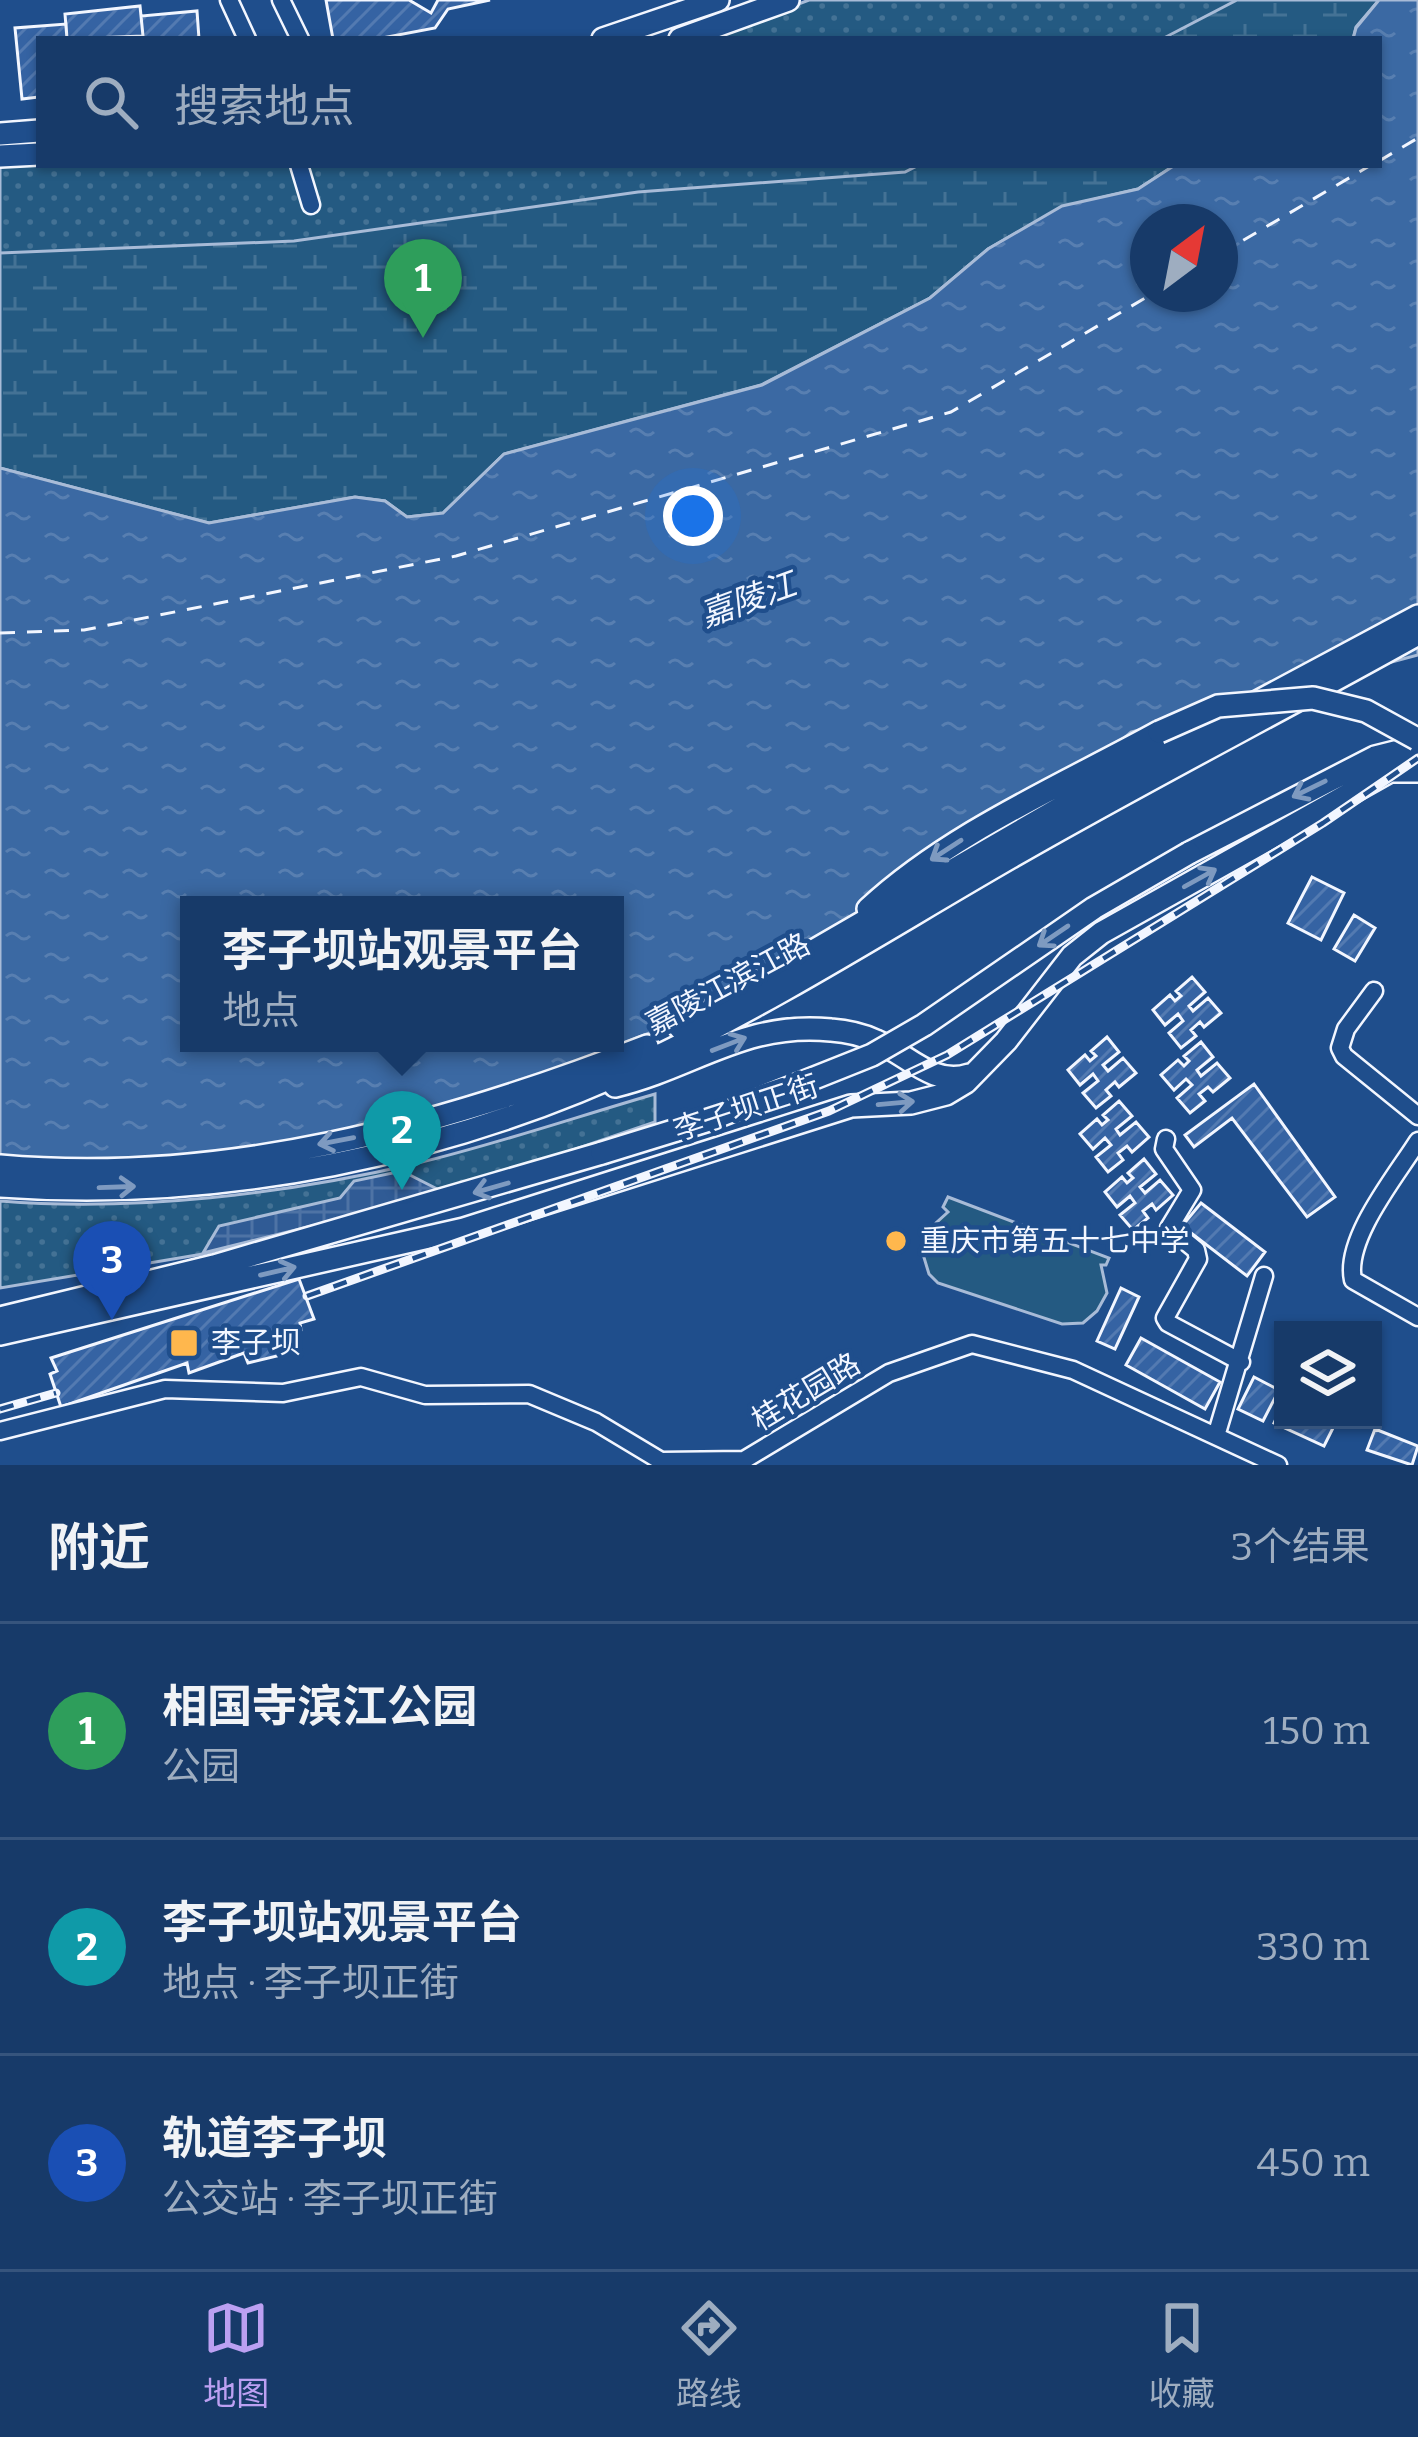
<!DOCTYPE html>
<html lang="zh">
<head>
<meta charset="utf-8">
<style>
	:root { --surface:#173a69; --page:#244571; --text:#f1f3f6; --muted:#9eadc0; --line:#36547d; --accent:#bca0f2 }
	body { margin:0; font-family:Bitter,"Noto Sans SC",serif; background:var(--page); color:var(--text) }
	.controls { position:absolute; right:36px; bottom:36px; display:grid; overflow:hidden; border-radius:0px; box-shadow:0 3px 9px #0004 }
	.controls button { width:108px; height:108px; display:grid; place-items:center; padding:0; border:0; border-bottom:3px solid var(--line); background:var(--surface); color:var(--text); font:60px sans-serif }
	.compass { position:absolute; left:1130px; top:204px; width:108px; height:108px; border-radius:50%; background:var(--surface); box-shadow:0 3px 9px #0004; rotate:32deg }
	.you { position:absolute; left:693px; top:516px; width:42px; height:42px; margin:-30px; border:9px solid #fff; border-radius:50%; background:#1a73e8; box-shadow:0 0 0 18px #1a73e833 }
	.badge { display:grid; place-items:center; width:78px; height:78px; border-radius:50%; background:var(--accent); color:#fff; font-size:39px; font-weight:700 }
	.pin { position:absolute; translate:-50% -99px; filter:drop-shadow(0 3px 6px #0008) }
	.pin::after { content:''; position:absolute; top:63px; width:42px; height:36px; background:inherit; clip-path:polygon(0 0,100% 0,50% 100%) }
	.popup { position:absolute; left:180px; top:896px; width:444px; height:156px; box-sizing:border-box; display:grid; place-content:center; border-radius:0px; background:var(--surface); filter:drop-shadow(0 3px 9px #0005); font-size:39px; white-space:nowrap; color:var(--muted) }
	.popup b { font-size:45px; color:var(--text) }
	.popup::after { content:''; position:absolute; left:50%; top:100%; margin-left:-24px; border:24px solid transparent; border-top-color:var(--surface) }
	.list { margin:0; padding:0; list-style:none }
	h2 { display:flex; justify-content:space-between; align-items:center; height:156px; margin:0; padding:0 48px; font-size:51px }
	h2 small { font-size:39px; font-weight:400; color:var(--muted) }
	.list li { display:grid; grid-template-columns:78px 1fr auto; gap:36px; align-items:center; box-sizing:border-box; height:216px; padding:0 48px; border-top:3px solid var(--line) }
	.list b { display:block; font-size:45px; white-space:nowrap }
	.list p { margin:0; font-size:39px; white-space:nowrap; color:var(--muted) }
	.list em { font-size:39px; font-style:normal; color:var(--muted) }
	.icon { flex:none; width:66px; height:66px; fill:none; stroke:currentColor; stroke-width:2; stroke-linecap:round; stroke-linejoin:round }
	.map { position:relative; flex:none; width:1418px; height:1465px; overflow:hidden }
	.search { position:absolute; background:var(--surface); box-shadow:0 3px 9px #0004; left:36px; right:36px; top:36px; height:132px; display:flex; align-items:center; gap:30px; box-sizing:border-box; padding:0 42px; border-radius:0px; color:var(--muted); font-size:45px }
	.sheet { height:804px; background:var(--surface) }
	nav { display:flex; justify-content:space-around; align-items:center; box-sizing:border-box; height:168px; border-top:3px solid var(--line); background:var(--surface); font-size:33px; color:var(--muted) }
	nav a { display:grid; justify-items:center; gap:6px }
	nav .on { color:var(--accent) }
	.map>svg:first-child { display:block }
</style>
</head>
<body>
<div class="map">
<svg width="1418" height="1465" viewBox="0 0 1418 1465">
	<defs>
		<pattern id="grass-dots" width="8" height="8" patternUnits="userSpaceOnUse" patternTransform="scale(3)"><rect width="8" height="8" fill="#245a82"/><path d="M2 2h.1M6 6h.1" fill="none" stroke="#447295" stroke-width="1.8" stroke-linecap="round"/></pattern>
		<pattern id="wetland-marsh" width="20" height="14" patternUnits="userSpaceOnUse" patternTransform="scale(3)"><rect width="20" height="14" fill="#245a82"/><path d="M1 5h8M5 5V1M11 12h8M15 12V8" fill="none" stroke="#447295"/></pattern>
		<pattern id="plaza-grid" width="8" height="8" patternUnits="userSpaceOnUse" patternTransform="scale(3)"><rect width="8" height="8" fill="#305b95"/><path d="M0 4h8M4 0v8" fill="none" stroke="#4e73a5"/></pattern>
		<pattern id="water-ripples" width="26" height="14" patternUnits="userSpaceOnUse" patternTransform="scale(3)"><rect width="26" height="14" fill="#3b69a3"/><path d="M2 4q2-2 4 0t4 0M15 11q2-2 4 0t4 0" fill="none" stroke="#587fb1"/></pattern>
		<pattern id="building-hatch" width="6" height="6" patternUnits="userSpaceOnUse" patternTransform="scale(3)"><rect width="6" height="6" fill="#3563a3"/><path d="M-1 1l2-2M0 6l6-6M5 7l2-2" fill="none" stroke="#537ab1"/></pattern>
	</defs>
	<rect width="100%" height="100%" fill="#1f4e8c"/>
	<path fill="url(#grass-dots)" stroke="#a8bbd7" stroke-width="3" d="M809,0H1376L1355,26L1352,39H707Z
		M39,163V165H1170L0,465V165Z
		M655,1094V1122L464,1187L203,1254L0,1288V1201C135,1212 286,1194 418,1163C497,1144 576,1117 655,1094Z"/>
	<path fill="url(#wetland-marsh)" stroke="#a8bbd7" stroke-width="3" d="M1237,0H1379L1356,27L1353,39H1162Z
		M919,165H1175L1138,189L1062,207L988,249L930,298L761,385L504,454L443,513L407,517L385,501L355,497L209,523L0,468V253L294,241L638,192L905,172Z"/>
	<path fill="#245a82" stroke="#a8bbd7" stroke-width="3" d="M948,1197L1109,1258L1106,1265H1101L1107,1293L1097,1311L1083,1323L1062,1324L938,1283L929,1274L922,1251L936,1223L948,1212L943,1207Z"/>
	<path fill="url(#plaza-grid)" stroke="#a8bbd7" stroke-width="3" d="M402,1171L445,1193L203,1253L219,1226L340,1198L354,1181Z"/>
	<path fill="url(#water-ripples)" stroke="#a8bbd7" stroke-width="3" fill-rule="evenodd" d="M1379,0H1418V655L1131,732L884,942L536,1077L345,1156L0,1167V468L209,523L355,497L385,501L407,517L443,513L504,454L762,385L930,298L988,249L1062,206L1138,189L1175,165H1379V39H1353L1356,28ZM1148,222H1220V294H1148ZM189,905H615V1043H189Z"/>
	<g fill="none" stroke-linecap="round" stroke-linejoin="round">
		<path stroke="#f2f6ff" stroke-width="3" stroke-dasharray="15 12" stroke-linecap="butt" d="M1379,161L1418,138
			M1220,254L1371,165
			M0,633L84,630L456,556L951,412L1152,294"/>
	</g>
	<path fill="url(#building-hatch)" stroke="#f2f6ff" stroke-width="3" d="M326,0H409L431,13L438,0H490L448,9L435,28L377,39H333Z
		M140,6L143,36L67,39L65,14Z
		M197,11L199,39H116L143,36L141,16Z
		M66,24L67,39H39V97L22,99L15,28Z
		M1312,877L1344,893L1321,940L1288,923Z
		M1354,915L1375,928L1355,961L1334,949Z
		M1192,977L1205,992L1189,1006L1193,1011L1208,998L1221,1013L1204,1027L1200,1022L1191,1030L1196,1036L1181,1048L1169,1033L1183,1021L1178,1014L1165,1025L1153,1010L1170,995L1175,1001L1181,996L1176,991Z
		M1107,1037L1119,1052L1103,1065L1108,1071L1123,1058L1136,1073L1119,1087L1115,1082L1106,1090L1111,1096L1096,1108L1083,1093L1098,1081L1093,1074L1080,1085L1068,1070L1085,1055L1090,1061L1096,1056L1091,1051Z
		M1201,1042L1213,1057L1197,1070L1201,1076L1217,1063L1230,1078L1213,1092L1208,1087L1199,1094L1205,1101L1190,1113L1177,1098L1192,1085L1186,1079L1174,1090L1161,1075L1178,1060L1184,1066L1189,1061L1184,1056Z
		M1254,1084L1335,1197L1307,1217L1232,1118L1194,1147L1185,1135Z
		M1119,1101L1132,1116L1116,1129L1120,1135L1136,1122L1149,1137L1132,1152L1127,1146L1118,1153L1123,1160L1108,1172L1096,1157L1111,1145L1105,1138L1093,1149L1080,1134L1097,1119L1102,1125L1108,1120L1103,1115Z
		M1144,1159L1156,1174L1140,1187L1145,1193L1160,1180L1173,1195L1156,1210L1152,1204L1143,1211L1148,1218L1133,1230L1120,1215L1135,1203L1130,1196L1117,1207L1105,1192L1122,1177L1127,1183L1133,1178L1128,1173Z
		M1201,1203L1265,1252L1247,1276L1182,1226Z
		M299,1279L314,1319L300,1323L301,1330L293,1333L298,1351L248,1363L244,1353L189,1373L187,1363L61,1407L50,1374L57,1371L51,1358Z
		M1121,1288L1139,1297L1115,1349L1097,1341Z
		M1141,1338L1220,1382L1205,1409L1126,1365Z
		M1254,1377L1279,1390L1263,1421L1238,1409Z
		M1283,1404V1420H1337L1324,1446L1274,1423Z
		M1375,1429L1418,1446L1412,1465L1367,1450Z"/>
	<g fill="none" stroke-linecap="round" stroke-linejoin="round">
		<g stroke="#f2f6ff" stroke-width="21">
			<path id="minor" d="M229,0L247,39
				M281,0L300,39
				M299,165L311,205
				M1374,991L1346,1029L1340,1048L1344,1056L1418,1116
				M1166,1139L1164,1149L1192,1190L1169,1228L1196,1250L1198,1259L1165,1318L1168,1323L1241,1362
				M1418,1141C1396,1176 1344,1239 1353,1280L1418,1317
				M0,1431L165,1389L283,1393L361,1377L425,1395L529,1394L596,1422L661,1461L744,1460L889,1373L972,1344L1073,1370L1278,1465
				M1216,1436L1264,1276"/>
		</g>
		<g stroke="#f2f6ff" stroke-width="26">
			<path id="major" d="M603,39L718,0
				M680,39L788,0
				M0,134L39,131
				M0,156L39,154
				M1189,853L1375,757L1403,750L1418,753
				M868,909C950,833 1061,786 1159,732
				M680,1028L1072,801L1418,616
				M615,1086C694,1067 745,1021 831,1030C845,1031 863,1035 876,1041C907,1054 933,1087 969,1075
				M0,1166C223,1186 441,1126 647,1046
				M0,1186C221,1202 450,1155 650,1060C776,1000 893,925 1013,856C1147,779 1284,709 1418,634
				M0,1318L214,1266L602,1153
				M0,1334L464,1229L851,1106L911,1103L946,1094L966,1082L1006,1041L1072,956L1101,933L1390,771H1418"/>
		</g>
		<use href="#minor" stroke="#1f4e8c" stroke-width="16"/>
		<use href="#major" stroke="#1f4e8c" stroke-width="21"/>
		<g stroke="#f2f6ff" stroke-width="9">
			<path id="rail" d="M307,1296L829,1111L947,1055L1323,823L1418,758
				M0,1409L56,1393"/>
		</g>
		<use href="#rail" stroke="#1f4e8c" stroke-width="4.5" stroke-dasharray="14" stroke-linecap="butt"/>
		<g stroke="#f2f6ff" stroke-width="26" stroke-linecap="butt">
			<path id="major-bridge" d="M1159,732L1218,706L1313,698L1366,711L1417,739
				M602,1153L709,1120L872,1055L924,1025L1094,908L1189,853"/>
		</g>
		<use href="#major-bridge" stroke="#1f4e8c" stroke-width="21"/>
	</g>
	<defs><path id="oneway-shaft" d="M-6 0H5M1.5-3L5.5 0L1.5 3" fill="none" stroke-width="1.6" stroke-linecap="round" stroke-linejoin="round" transform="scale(3)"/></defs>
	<g stroke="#7e9ac0">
		<use href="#oneway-shaft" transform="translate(1309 789) rotate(154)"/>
		<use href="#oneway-shaft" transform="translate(946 850) rotate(147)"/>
		<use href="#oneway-shaft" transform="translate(1200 878) rotate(-29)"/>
		<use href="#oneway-shaft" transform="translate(1053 936) rotate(146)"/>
		<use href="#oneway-shaft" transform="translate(729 1044) rotate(-21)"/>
		<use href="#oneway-shaft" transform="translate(896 1103) rotate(-5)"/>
		<use href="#oneway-shaft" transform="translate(336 1141) rotate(169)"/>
		<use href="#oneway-shaft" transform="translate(117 1187) rotate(-2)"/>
		<use href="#oneway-shaft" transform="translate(491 1188) rotate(164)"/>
		<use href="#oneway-shaft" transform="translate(278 1271) rotate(-13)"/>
	</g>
	<g fill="#ffb74d" stroke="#1f4e8c" stroke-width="4.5">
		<circle cx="896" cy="1241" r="12"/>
		<rect x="169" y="1328" width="30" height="30" rx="6"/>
	</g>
	<g text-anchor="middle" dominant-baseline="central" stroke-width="9" stroke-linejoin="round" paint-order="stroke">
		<g font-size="30" fill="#f2f6ff" stroke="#1f4e8c">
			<text transform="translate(728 984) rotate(-28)">嘉陵江滨江路</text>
			<text transform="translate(746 1108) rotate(-18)">李子坝正街</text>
			<text transform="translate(806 1392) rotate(-31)">桂花园路</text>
		</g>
		<g font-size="30" fill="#f2f6ff" stroke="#1f4e8c" text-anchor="start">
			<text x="920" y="1241">重庆市第五十七中学</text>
			<text x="211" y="1343">李子坝</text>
		</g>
		<g font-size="33" font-style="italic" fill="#f2f6ff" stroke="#1f4e8c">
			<text transform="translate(748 600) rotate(-20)">嘉陵江</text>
		</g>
	</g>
</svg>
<div class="controls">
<button><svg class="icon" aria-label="layers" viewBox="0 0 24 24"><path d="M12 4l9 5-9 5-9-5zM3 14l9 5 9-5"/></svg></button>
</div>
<svg class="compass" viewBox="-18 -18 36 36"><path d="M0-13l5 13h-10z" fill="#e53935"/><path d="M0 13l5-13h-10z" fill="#9eadc0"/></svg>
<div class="you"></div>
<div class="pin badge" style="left:423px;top:338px;background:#2e9e5b">1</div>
<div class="pin badge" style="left:402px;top:1190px;background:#0f9aa8">2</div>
<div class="popup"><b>李子坝站观景平台</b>地点</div>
<div class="pin badge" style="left:112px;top:1320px;background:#1a4fb4">3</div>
<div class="search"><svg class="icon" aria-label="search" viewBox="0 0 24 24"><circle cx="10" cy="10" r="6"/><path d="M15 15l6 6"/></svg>搜索地点</div>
</div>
<section class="sheet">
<h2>附近<small>3个结果</small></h2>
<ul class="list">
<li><span class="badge" style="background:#2e9e5b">1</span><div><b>相国寺滨江公园</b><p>公园</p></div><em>150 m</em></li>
<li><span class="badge" style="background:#0f9aa8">2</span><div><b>李子坝站观景平台</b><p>地点 · 李子坝正街</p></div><em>330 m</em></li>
<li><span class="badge" style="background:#1a4fb4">3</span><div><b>轨道李子坝</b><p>公交站 · 李子坝正街</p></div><em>450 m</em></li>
</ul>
</section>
<nav>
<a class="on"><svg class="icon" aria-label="map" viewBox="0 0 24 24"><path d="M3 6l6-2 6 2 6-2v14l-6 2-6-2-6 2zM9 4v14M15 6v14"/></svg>地图</a>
<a><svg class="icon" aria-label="directions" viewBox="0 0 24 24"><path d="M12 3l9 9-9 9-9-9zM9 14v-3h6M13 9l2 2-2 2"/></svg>路线</a>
<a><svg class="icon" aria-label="saved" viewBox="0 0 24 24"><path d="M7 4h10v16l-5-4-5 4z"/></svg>收藏</a>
</nav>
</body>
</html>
